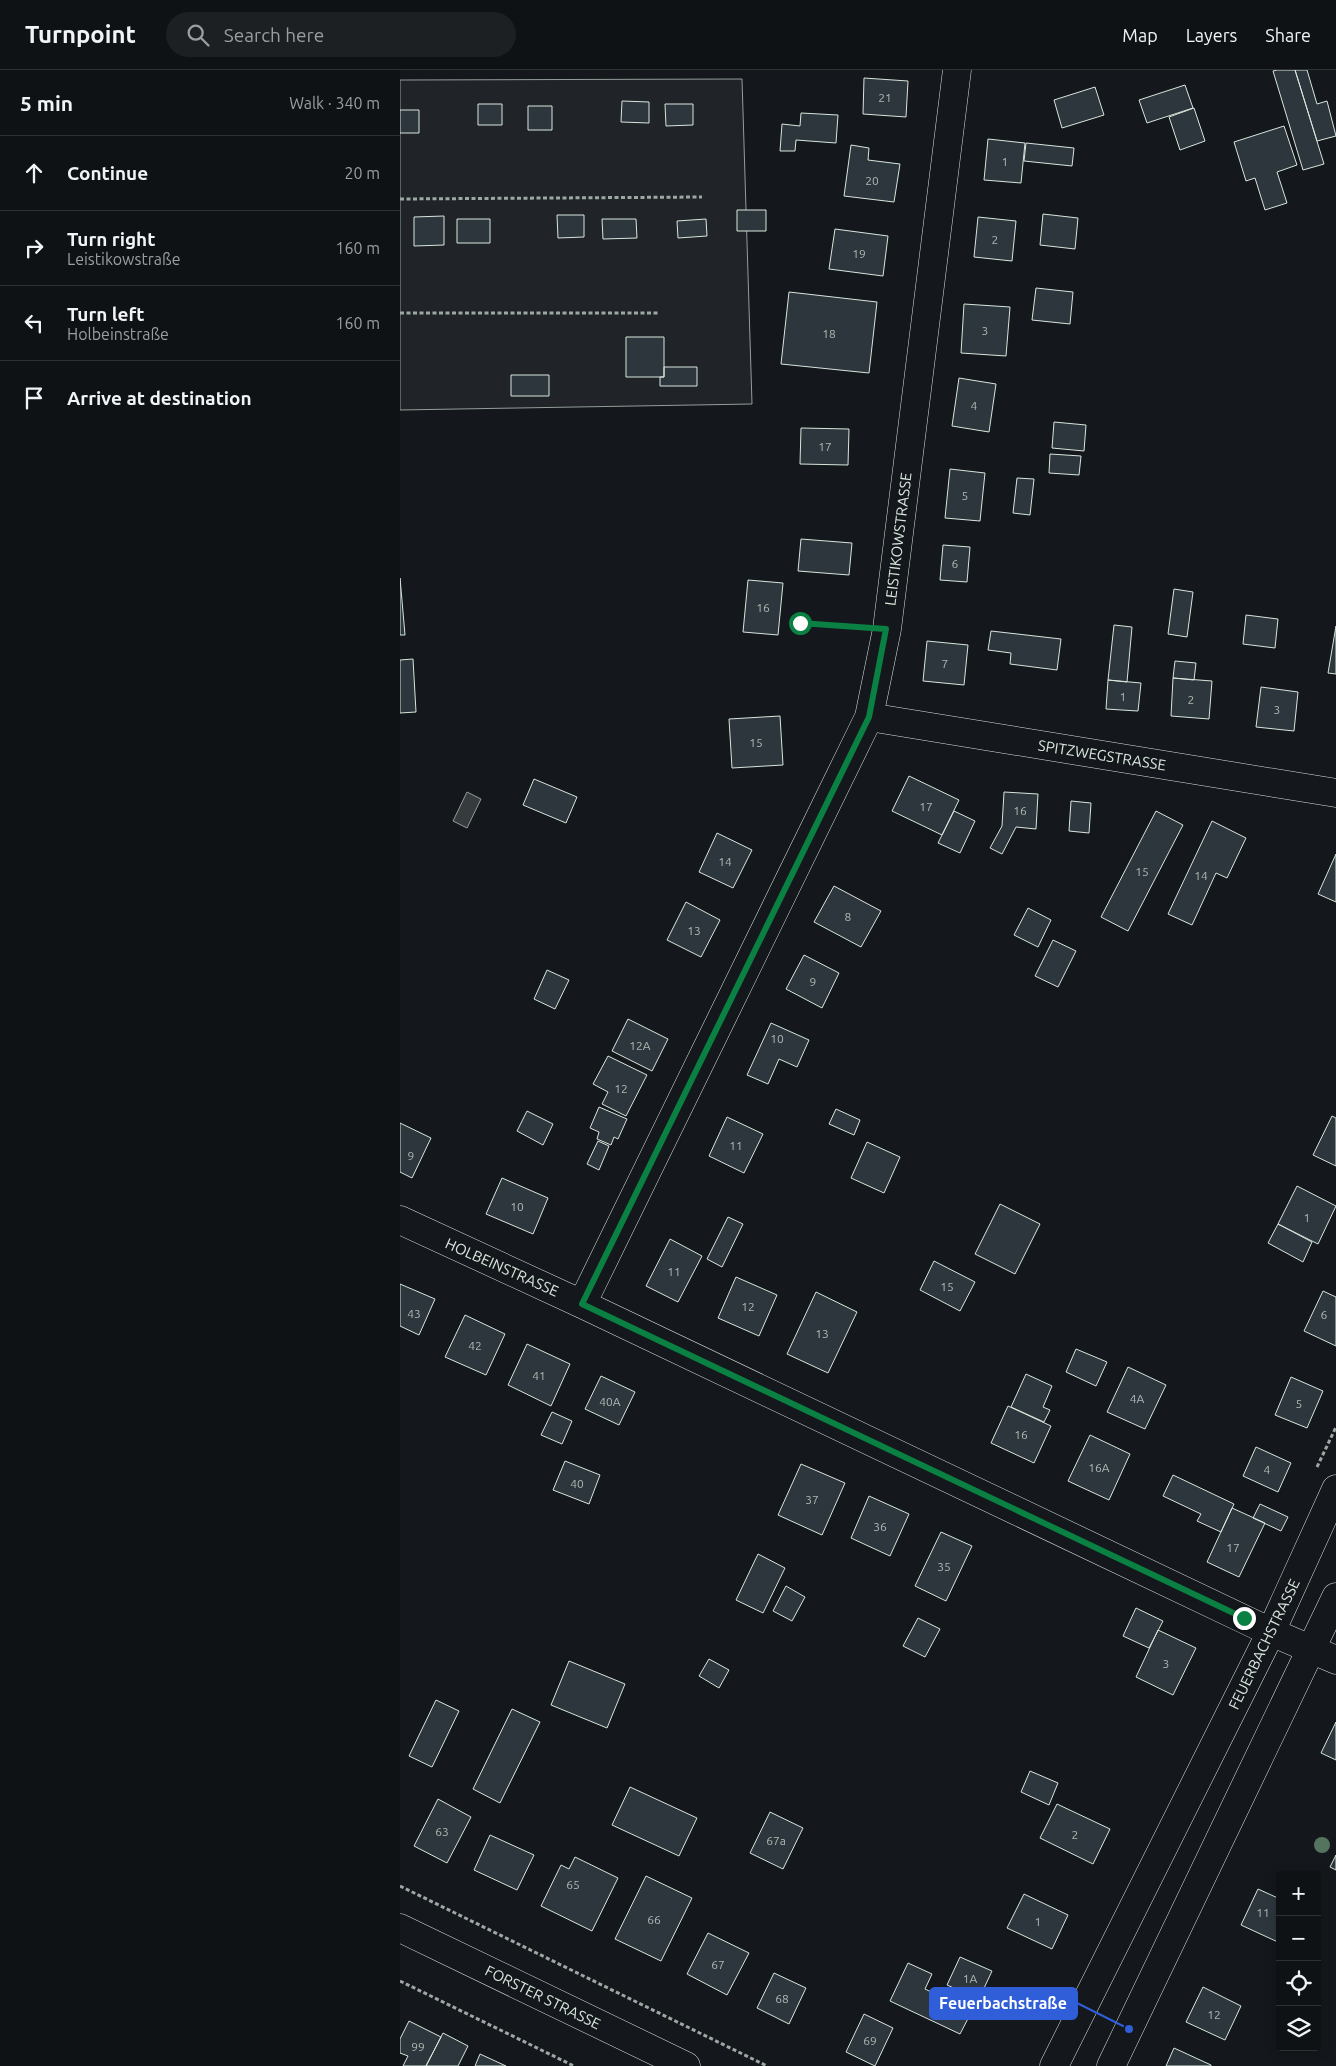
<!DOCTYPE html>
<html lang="en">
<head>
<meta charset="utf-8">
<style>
	:root { --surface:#0f1215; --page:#1d2022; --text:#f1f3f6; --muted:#9b9ea0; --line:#2f3234 }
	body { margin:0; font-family:Ubuntu,sans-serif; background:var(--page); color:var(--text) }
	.controls { position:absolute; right:15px; bottom:15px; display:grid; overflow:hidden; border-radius:5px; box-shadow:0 2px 12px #0003 }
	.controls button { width:45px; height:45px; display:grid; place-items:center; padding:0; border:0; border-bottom:1px solid var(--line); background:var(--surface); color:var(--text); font:25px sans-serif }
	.stop { position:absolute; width:15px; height:15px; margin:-11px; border:4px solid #0b8043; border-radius:50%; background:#fff }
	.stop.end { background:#0b8043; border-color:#fff; box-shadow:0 1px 5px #0008 }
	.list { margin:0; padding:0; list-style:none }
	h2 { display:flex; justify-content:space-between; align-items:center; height:65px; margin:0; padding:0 20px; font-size:21px }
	h2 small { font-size:16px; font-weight:400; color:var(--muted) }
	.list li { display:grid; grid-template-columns:32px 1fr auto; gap:15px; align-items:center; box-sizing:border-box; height:75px; padding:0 20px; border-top:1px solid var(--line) }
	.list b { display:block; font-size:19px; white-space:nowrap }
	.list p { margin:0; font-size:16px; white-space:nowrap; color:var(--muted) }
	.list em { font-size:16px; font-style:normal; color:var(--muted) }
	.icon { flex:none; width:28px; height:28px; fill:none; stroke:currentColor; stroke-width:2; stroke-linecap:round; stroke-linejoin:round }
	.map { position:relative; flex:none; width:936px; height:1996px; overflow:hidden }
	header { display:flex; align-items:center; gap:30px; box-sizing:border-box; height:70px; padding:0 25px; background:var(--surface); border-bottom:1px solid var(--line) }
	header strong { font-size:24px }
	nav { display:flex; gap:28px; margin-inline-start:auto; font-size:18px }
	.search { width:350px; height:45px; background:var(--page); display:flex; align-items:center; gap:12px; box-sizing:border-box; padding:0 18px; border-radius:28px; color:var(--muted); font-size:19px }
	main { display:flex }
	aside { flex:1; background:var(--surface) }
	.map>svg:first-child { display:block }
</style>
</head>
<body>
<header>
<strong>Turnpoint</strong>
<div class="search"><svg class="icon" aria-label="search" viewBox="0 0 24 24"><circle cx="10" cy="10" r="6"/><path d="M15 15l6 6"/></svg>Search here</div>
<nav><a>Map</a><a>Layers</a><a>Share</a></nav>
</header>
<main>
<aside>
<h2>5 min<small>Walk · 340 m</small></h2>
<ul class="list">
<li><svg class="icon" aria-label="ahead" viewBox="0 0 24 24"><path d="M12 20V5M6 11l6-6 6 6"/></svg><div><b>Continue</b></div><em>20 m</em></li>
<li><svg class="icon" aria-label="right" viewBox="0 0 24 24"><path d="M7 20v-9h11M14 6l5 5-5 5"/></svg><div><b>Turn right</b><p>Leistikowstraße</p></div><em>160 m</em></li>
<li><svg class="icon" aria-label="left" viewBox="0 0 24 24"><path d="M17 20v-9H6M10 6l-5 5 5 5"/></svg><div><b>Turn left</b><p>Holbeinstraße</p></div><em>160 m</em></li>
<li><svg class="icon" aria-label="arrive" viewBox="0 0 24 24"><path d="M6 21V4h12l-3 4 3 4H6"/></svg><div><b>Arrive at destination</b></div></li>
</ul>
</aside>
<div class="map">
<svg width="936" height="1996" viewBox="0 0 936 1996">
	<rect width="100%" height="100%" fill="#14181c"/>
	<path fill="#202428" stroke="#939e99" d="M342,9L352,334L0,340V10Z"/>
	<path fill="#363b3e" stroke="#939e99" d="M67,722L81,729L67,758L53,751Z"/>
	<path fill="#2c363c" stroke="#d8e6dc" d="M877,0H895L924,94L903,100L873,1Z
		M895,0H907L917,34L927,31L936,66L917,71Z
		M464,8L508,11L506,47L463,44Z
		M785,15L793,38L747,53L739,30Z
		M695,17L704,45L662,58L654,30Z
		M222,31L249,32V53L221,52Z
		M78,34H102V55H78Z
		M265,34H293V55L266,56Z
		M128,36H152V60H128Z
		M794,38L805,71L780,80L769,47Z
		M0,40H19V63H0Z
		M401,43L438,45L436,73L396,70L395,81H380L382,54L400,56Z
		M884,56L897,95L877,102L887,133L865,140L855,108L846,111L834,72Z
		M588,69L625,73L621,113L584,110Z
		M626,73L674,78L672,96L624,91Z
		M451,75L469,78L468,90L500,94L494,132L444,126Z
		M337,140H366V161H337Z
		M643,144L678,148L675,179L640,175Z
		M157,145H184V167L158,168Z
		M44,146V175L14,176V147Z
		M578,147L616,151L612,191L574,187Z
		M57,149H90V173H57Z
		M202,149H236L237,168L203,169Z
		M306,149L307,166L278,168L277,151Z
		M435,159L488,166L483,206L429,199Z
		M636,218L673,222L670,254L632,250Z
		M389,222L477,232L469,303L381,294Z
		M564,234L610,237L606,286L561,283Z
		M226,267H264V307H226Z
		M264,297H297V316H260V307H264Z
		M111,305H149V326H111Z
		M559,308L596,314L589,362L552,356Z
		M654,352L686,355L684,381L652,378Z
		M401,358L449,359L448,395L400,394Z
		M650,384L681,386L679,405L649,403Z
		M550,399L585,403L580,451L545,448Z
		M617,408L634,409L630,445L613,443Z
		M401,469L452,473L449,505L398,501Z
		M543,475L570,477L567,512L540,510Z
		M0,508L5,565H0Z
		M348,510L383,513L378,565L343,562Z
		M774,519L793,522L787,567L768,564Z
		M846,545L878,549L875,578L843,574Z
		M714,555L732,557L727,612L708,610Z
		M936,556V604L928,603Z
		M591,561L661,569L657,600L610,594L611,583L588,580Z
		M527,571L568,575L564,615L523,611Z
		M13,589L16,642L0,643V590Z
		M775,591L796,593L794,610L773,608Z
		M773,608L812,611L809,649L771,646Z
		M708,610L741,613L738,641L706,639Z
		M861,617L898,622L894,661L856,657Z
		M380,646L383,695L332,698L329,649Z
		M509,706L559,730L542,765L492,741Z
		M134,709L177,727L166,753L123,735Z
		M604,722L638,724L636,759L616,757L602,784L590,778L602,756Z
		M671,731L691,733L689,763L669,761Z
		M554,741L575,751L560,783L538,773Z
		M756,741L783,755L728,861L701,847Z
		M812,751L846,768L827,808L816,803L792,855L768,844Z
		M317,763L352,780L333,818L299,802Z
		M936,784V832L918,824Z
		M434,816L481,841L461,877L414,852Z
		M286,832L320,850L301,887L267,870Z
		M628,838L651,850L638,877L614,865Z
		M653,870L676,881L658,917L635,906Z
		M404,885L439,903L422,938L386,919Z
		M147,900L169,910L155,939L134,929Z
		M228,949L268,969L252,1001L212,981Z
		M371,953L409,970L397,997L379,989L368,1014L347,1005Z
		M208,986L247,1005L226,1046L202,1034L208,1022L193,1014Z
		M199,1037L227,1049L218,1069L214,1067L211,1075L197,1069L199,1062L190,1058Z
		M436,1039L460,1050L454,1065L429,1054Z
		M127,1041L153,1054L143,1075L117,1061Z
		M932,1046L936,1048V1096L913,1085Z
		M327,1047L363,1064L344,1103L309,1086Z
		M0,1053L31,1068L12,1108L0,1102Z
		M198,1071L209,1076L199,1100L187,1094Z
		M467,1072L500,1087L484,1123L451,1108Z
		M102,1108L148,1128L133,1164L86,1144Z
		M897,1116L936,1136L918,1174L878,1154Z
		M600,1134L640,1154L615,1204L575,1184Z
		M328,1147L343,1154L322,1197L307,1189Z
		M878,1154L912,1172L903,1192L868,1173Z
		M270,1169L302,1186L278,1232L246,1216Z
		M534,1191L575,1212L560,1241L520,1220Z
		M336,1207L377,1225L359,1266L318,1248Z
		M0,1214L35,1229L19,1265L0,1256Z
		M923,1221L936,1227V1276L904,1261Z
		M416,1222L457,1242L428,1303L387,1284Z
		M65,1245L105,1264L86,1305L45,1287Z
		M127,1274L170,1294L151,1336L108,1315Z
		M676,1279L707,1292L696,1316L666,1302Z
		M728,1297L766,1315L745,1359L707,1342Z
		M626,1304L652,1316L643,1337L650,1340L644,1352L611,1337Z
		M201,1306L235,1322L219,1355L185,1339Z
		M891,1307L923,1321L907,1358L875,1345Z
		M608,1336L651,1356L634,1393L591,1373Z
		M152,1342L172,1351L162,1374L141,1365Z
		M690,1365L730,1384L709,1430L668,1411Z
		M856,1377L891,1393L878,1422L843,1406Z
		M165,1391L200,1405L189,1434L153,1420Z
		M401,1394L445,1413L422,1465L378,1445Z
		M773,1405L834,1434L821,1462L797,1451L801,1444L763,1426Z
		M469,1426L509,1444L490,1486L451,1468Z
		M860,1434L888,1447L881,1461L853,1448Z
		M832,1438L865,1453L839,1507L807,1492Z
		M541,1462L572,1476L546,1531L515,1516Z
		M358,1484L385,1498L363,1543L336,1530Z
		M386,1516L405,1527L392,1551L373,1541Z
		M736,1538L763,1551L749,1578L723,1566Z
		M518,1548L540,1559L525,1587L503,1576Z
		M758,1560L796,1578L773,1625L736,1607Z
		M309,1589L329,1600L319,1618L299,1606Z
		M169,1591L225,1614L207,1658L151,1635Z
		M36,1630L59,1641L32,1697L9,1686Z
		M112,1639L140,1652L100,1733L73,1719Z
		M936,1652V1690L921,1683Z
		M630,1701L658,1713L649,1735L621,1722Z
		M230,1717L297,1748L279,1786L212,1755Z
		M38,1729L71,1747L47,1793L14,1776Z
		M657,1734L710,1759L693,1794L640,1768Z
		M370,1742L403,1758L383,1799L350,1783Z
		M90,1765L134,1785L117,1820L74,1800Z
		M936,1785V1800L930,1797Z
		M175,1787L218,1808L192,1861L141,1836L161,1795L169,1799Z
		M246,1806L292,1828L261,1891L215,1869Z
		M858,1819L880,1829V1873L841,1855Z
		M624,1824L668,1845L652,1879L607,1858Z
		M308,1863L349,1883L327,1925L287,1904Z
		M560,1887L592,1901L579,1929L547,1915Z
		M508,1893L532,1904L525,1919L572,1941L560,1964L490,1931Z
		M374,1903L406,1918L389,1954L357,1938Z
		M803,1917L841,1936L825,1970L786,1952Z
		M464,1944L493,1958L475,1996L446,1982Z
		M9,1951L41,1967L26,1996H3L8,1986L0,1983V1969Z
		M43,1963L68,1976L58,1996H26Z
		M774,1978L811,1995V1996H766Z
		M80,1984L106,1996H75Z"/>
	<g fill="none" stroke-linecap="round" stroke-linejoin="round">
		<g stroke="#d8e6dc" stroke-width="29">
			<path id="minor" d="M469,647L936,723
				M0,1150L182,1234L871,1562L936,1590
				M182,1234L469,647L487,559L557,0
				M654,1996L871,1562L936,1419
				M711,1996L936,1527"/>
		</g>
		<g stroke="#d8e6dc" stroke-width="29">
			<path id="secondary" d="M0,1858L286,1996"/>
		</g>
		<path stroke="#9da8a2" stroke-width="3" stroke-dasharray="4 2.5" stroke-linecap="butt" d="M0,129L302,127
			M0,243H259
			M400,553L459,557
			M917,1397L936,1357
			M0,1816L367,1996
			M0,1911L174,1996"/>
		<use href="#minor" stroke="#14181c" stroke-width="28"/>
		<use href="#secondary" stroke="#14181c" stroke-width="28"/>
	</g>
	<circle fill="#55745f" cx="922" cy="1775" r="8"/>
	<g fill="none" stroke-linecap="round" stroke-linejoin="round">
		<path stroke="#0b8043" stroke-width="6" d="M400,553L486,559L469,647L182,1234L844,1548"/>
	</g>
	<g text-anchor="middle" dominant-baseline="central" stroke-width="4" stroke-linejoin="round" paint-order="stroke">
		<g font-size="12" fill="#adbab4">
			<text x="485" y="27">21</text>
			<text x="605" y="91">1</text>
			<text x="472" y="110">20</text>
			<text x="595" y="169">2</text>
			<text x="459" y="183">19</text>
			<text x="585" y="260">3</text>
			<text x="429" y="263">18</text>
			<text x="574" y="335">4</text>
			<text x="425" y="376">17</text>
			<text x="565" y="425">5</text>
			<text x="555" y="493">6</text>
			<text x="363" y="537">16</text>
			<text x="545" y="593">7</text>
			<text x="723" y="626">1</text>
			<text x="791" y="629">2</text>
			<text x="877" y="639">3</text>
			<text x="356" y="672">15</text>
			<text x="526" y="736">17</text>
			<text x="620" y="740">16</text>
			<text x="325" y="791">14</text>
			<text x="742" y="801">15</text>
			<text x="801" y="805">14</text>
			<text x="448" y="846">8</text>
			<text x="294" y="860">13</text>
			<text x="413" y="911">9</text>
			<text x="377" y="968">10</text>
			<text x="240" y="975">12A</text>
			<text x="221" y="1018">12</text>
			<text x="336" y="1075">11</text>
			<text x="11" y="1085">9</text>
			<text x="117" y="1136">10</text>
			<text x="907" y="1147">1</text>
			<text x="274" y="1201">11</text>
			<text x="547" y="1216">15</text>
			<text x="348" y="1236">12</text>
			<text x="14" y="1243">43</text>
			<text x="924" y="1244">6</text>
			<text x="422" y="1263">13</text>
			<text x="75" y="1275">42</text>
			<text x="139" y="1305">41</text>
			<text x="737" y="1328">4A</text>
			<text x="210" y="1331">40A</text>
			<text x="899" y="1333">5</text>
			<text x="621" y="1364">16</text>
			<text x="699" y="1397">16A</text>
			<text x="867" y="1399">4</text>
			<text x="177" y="1413">40</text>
			<text x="412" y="1429">37</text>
			<text x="480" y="1456">36</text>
			<text x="833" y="1477">17</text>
			<text x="544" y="1496">35</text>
			<text x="766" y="1593">3</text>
			<text x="42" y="1761">63</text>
			<text x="675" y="1764">2</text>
			<text x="376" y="1770">67a</text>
			<text x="173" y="1814">65</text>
			<text x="863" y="1842">11</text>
			<text x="254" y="1849">66</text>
			<text x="638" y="1851">1</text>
			<text x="318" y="1894">67</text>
			<text x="570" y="1908">1A</text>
			<text x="382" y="1928">68</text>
			<text x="814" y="1944">12</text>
			<text x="470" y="1970">69</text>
			<text x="18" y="1976">99</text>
		</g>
		<g font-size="15" fill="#d8e6dc" stroke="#14181c">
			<text transform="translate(498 469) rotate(-83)">LEISTIKOWSTRASSE</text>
			<text transform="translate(702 685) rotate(9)">SPITZWEGSTRASSE</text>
			<text transform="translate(102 1197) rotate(24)">HOLBEINSTRASSE</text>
			<text transform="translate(864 1574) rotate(-64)">FEUERBACHSTRASSE</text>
			<text transform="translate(143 1927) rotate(26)">FORSTER STRASSE</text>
		</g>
	</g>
	<path fill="none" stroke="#305dd8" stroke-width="2" d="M729 1959L677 1933"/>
	<circle fill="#305dd8" stroke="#14181c" stroke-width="2" cx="729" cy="1959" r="5"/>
	<rect fill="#305dd8" stroke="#305dd8" stroke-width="2" x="530" y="1918" width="147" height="31" rx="5"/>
	<g font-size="16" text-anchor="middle" font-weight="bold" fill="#fff">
		<text x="603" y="1939">Feuerbachstraße</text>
	</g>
</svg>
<div class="controls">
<button>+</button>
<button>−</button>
<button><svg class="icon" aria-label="locate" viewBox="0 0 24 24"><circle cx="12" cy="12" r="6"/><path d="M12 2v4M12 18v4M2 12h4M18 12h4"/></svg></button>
<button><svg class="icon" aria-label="layers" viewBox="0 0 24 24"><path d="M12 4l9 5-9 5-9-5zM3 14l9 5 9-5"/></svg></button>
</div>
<div class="stop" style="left:400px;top:553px"></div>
<div class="stop end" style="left:844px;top:1548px"></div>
</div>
</main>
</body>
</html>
